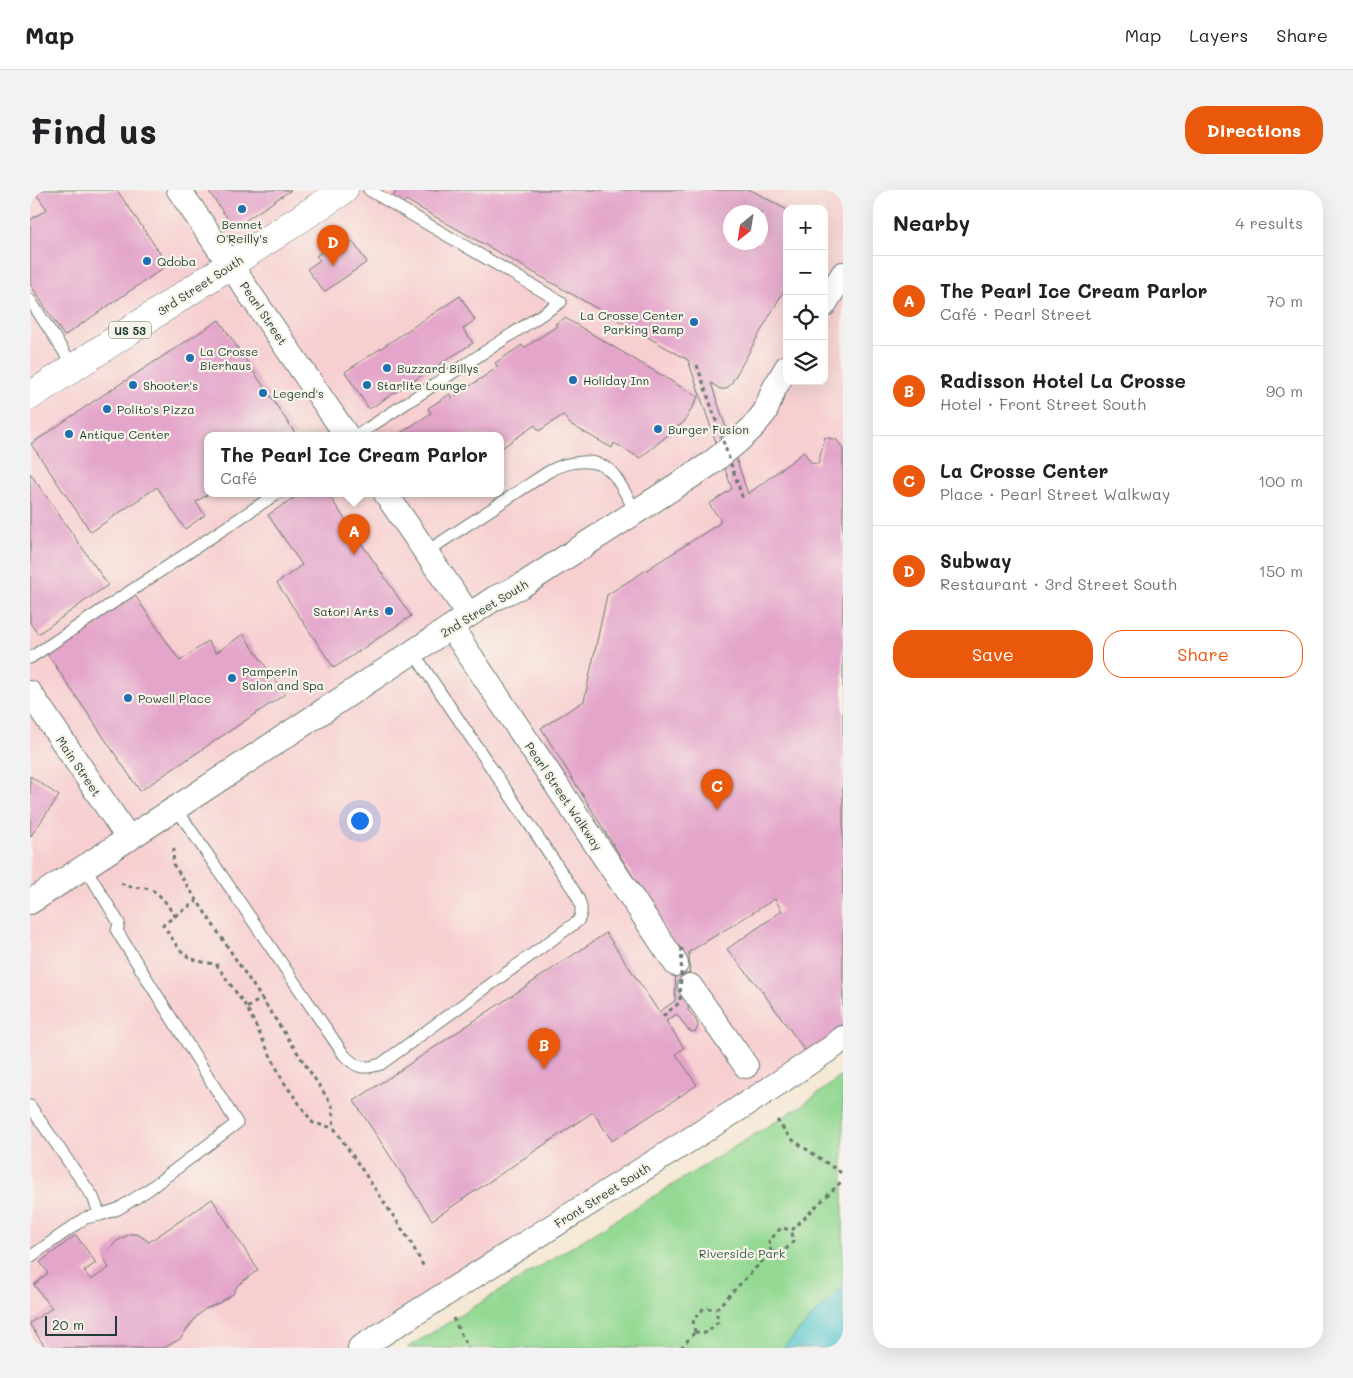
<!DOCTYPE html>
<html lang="en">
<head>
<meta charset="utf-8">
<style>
	:root { --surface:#fff; --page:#f2f2f2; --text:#202124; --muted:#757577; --line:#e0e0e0; --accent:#ea580c }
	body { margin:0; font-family:Mali,sans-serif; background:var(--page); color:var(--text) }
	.controls { position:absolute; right:15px; top:15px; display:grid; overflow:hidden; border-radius:10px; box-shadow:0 5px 20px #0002 }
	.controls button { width:45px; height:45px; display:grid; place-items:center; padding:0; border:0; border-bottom:1px solid var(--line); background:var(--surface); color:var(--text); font:25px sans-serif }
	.compass { position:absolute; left:693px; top:15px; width:45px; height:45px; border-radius:50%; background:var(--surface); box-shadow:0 5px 20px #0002; rotate:210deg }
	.scale { position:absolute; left:15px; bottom:12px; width:72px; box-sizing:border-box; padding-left:5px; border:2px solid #1f3d34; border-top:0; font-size:14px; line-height:18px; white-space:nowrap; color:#1f3d34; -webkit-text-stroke:4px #f7f3e8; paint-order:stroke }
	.you { position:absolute; left:329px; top:630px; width:18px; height:18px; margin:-12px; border:4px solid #fff; border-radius:50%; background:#1a73e8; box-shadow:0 0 0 8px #1a73e833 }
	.badge { display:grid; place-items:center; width:32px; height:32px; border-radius:50%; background:var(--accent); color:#fff; font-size:16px; font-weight:700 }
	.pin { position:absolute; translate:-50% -41px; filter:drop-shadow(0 1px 2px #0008) }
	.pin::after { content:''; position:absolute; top:26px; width:18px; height:15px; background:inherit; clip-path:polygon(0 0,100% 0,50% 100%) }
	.popup { position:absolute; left:174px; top:242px; width:300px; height:65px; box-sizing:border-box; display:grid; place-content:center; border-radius:10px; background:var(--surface); filter:drop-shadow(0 1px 4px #0005); font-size:16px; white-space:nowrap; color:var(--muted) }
	.popup b { font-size:19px; color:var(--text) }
	.popup::after { content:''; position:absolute; left:50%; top:100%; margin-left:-10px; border:10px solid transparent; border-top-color:var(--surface) }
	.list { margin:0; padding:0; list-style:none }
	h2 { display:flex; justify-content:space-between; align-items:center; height:65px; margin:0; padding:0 20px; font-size:21px }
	h2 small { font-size:16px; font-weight:400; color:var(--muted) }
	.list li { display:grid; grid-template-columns:32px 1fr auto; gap:15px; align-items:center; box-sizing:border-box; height:90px; padding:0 20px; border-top:1px solid var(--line) }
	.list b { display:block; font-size:19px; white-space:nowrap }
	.list p { margin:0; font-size:16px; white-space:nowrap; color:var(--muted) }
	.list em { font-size:16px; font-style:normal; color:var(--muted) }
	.actions { display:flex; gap:10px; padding:15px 20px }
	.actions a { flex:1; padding:11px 0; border:1px solid var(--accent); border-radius:20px; text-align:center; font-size:18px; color:var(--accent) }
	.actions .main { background:var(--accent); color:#fff }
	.icon { flex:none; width:28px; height:28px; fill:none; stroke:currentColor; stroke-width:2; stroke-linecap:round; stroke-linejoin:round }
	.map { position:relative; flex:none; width:813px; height:1158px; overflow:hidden; border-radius:20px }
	header { display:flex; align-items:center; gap:30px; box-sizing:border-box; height:70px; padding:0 25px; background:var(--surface); border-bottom:1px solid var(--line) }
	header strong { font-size:24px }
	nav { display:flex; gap:28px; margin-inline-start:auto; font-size:18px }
	.intro { display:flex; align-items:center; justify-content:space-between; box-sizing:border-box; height:120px; padding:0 30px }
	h1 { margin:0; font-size:35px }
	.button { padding:12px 22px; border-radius:20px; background:var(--accent); color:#fff; font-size:18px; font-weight:700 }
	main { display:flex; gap:30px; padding:0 30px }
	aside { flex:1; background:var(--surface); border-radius:20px; box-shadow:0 5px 20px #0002 }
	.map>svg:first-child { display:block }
</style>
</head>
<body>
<header>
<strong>Map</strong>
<nav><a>Map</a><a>Layers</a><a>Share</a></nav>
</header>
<div class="intro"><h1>Find us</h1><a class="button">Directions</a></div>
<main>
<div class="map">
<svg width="813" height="1158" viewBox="0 0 813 1158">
	<rect width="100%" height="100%" fill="#f7f3e8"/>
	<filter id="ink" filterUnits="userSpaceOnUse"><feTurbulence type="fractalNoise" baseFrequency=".02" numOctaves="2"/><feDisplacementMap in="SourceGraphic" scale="10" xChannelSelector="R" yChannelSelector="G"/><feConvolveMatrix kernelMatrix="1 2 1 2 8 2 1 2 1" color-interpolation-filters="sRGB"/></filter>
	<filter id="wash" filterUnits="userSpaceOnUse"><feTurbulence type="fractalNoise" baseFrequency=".0096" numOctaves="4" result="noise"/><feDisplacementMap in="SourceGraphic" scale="20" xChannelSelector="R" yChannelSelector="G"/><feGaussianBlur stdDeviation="1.12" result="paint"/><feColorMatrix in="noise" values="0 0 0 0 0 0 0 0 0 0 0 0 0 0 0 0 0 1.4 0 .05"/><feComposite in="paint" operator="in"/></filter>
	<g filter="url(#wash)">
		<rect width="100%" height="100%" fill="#f6e8d6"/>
		<path fill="#f7cfd1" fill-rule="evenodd" d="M0,0H813V848L330,1158H0ZM757,19H794V191H757ZM701,22H731V52H701ZM178,246H470V304H178Z"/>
		<path fill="#93d993" stroke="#598b64" d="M813,885V1096L752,1158H377L771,916Z"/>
		<path fill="#5cc9d2" stroke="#3e8383" d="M813,1096V1158H752Z"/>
		<g id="blocks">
			<path fill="#e4a5cb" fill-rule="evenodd" d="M3,0H87L138,75L34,146L0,94V30L17,19Z
				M178,0H261L204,38Z
				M367,0H721L757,20V95L701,194L696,199H690L681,193L718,304L774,262L781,273L788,274L795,247L807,250L813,259V850L784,873L732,801L697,759L752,721L745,709L659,762L660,796L658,820L667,832L668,837L666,841L662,842L657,839L647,824L636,831L654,858L646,864L667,895L582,951L563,922L402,1030L324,911L576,743L629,822L645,811L646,774L643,751L511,538L554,511L577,405L690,333V329L679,314L702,299L658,170L376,10L372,15L364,10L363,7ZM701,22H731V52H701Z
				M307,51L311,58L322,51L337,72L294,102L277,79L290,70L286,66Z
				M430,106L445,130L433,139L443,153L339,219L315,182Z
				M535,128L668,207L655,231L610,268L584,253L582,258L540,234L533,225L509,241L505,235L470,259V246H366L401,223L398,218L420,204L422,208L468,177L465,173L492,155L494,158L527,136L525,134Z
				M189,130L267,246H178V282L173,285L178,291V304L166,312L175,325L155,339L127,297L61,342L1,254L67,209Z
				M0,283L78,395L8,444L0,433Z
				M269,304H298L381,426L304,478L247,393L272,375L238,325Z
				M104,404L150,471L178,451L186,463L213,444L255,504L110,601L16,462Z
				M0,586L29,606L0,647Z
				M182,1009L228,1080L208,1095L203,1104L189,1113L175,1119L166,1127L150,1149L134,1158H16L0,1135V1133L22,1118L4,1095L18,1083L10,1072L46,1045L66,1073L54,1081L61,1090L79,1078L74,1068L77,1062L87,1051L100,1044H105L109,1045L119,1052Z"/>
		</g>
	</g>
	<g filter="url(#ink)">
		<use href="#blocks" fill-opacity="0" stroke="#6a796d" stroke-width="1"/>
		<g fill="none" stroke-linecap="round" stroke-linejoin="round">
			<g stroke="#6a796d" stroke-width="13">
				<path id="lane" d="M0,110L44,177
					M326,246L531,112L339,0
					M396,362L518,282C537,271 568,265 584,285C592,296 599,310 606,322
					M0,468L246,304
					M146,618L314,865C327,878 332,880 351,874L548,731C557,716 545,703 537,690L383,462
					M0,916L63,1007L70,1025
					M0,1067L55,1028L70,1025L88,1019L118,1000L207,933L87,741L89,733L55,677"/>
			</g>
			<g stroke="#6a796d" stroke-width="26">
				<path id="street" d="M149,0L317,246
					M794,115L813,84
					M356,304L439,425
					M421,437L646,774
					M0,503L99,649
					M0,712L146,618L439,425L465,408L491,396L680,274L707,252L722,238L735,222L744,199L757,177
					M660,796L716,876
					M330,1158L732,904L804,856L813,848"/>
			</g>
			<g stroke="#6a796d" stroke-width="29">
				<path id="highway" d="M0,206L314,0"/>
			</g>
			<path stroke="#6a796d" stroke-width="3" stroke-dasharray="4 4" stroke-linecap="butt" d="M144,658L143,674L302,915L304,938L380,1051L395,1079
				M91,693C102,698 102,697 114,698C129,699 137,715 145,726L133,735C152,762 151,770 186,774L217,818L253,891L283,933L304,938
				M145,726L167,711
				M217,818L232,808
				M747,930L760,948L813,984
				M762,1040L813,990
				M741,1062L752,1063L763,1052L762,1040
				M741,1062L739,1051L751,1038L762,1040
				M686,1119L741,1062
				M423,1128L438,1158
				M665,1142L663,1130L674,1118L686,1119
				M665,1142L677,1143L688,1132L686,1119
				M651,1158L665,1142"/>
			<use href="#lane" stroke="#fff" stroke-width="11"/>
			<use href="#street" stroke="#fff" stroke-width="24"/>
			<use href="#highway" stroke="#fff" stroke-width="28"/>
			<path stroke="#6a796d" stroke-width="3" stroke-dasharray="4 4" stroke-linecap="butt" d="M667,175L713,309
				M633,826L650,812L652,757"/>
		</g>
	</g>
	<g fill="#1f6fb2" stroke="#f7f3e8" stroke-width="2">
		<circle cx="212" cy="19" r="5"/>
		<circle cx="117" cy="71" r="5"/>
		<circle cx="664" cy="132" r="5"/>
		<circle cx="160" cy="168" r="5"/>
		<circle cx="357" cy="178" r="5"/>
		<circle cx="543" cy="190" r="5"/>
		<circle cx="103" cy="195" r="5"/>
		<circle cx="337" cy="195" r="5"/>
		<circle cx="233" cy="203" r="5"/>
		<circle cx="77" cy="219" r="5"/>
		<circle cx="628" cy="239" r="5"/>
		<circle cx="39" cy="244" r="5"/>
		<circle cx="359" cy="421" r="5"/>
		<circle cx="202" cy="488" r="5"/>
		<circle cx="98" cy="508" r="5"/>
	</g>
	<g text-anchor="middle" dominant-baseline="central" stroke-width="4.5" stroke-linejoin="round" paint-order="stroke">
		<rect fill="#f7f3e8" stroke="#60746a" stroke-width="1" x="79" y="131.5" width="42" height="17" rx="4"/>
		<g font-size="11" font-weight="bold" fill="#1f3d34">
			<text x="100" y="140">US 53</text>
		</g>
		<g font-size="12" fill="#1f3d34" stroke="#f7f3e8" text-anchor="start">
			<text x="212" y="34" text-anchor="middle">Bennet<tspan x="212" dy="14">O'Reilly's</tspan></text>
			<text x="127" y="71">Qdoba</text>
			<text x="654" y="125" text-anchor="end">La Crosse Center<tspan x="654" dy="14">Parking Ramp</tspan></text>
			<text x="170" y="161">La Crosse<tspan x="170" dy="14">Bierhaus</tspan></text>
			<text x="367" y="178">Buzzard Billys</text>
			<text x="553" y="190">Holiday Inn</text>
			<text x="113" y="195">Shooter's</text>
			<text x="347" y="195">Starlite Lounge</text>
			<text x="243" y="203">Legend's</text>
			<text x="87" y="219">Polito's Pizza</text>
			<text x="638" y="239">Burger Fusion</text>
			<text x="49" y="244">Antique Center</text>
			<text x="349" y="421" text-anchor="end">Satori Arts</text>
			<text x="212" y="481">Pamperin<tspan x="212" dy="14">Salon and Spa</tspan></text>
			<text x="108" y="508">Powell Place</text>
		</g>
		<g font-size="12" fill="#1f3d34" stroke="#f7f3e8">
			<text transform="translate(170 95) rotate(-33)">3rd Street South</text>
			<text transform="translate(234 123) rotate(56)">Pearl Street</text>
			<text transform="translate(454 418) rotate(-31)">2nd Street South</text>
			<text transform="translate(49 576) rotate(56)">Main Street</text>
			<text transform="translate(534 606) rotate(56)">Pearl Street Walkway</text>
			<text transform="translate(572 1005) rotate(-32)">Front Street South</text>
		</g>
		<g font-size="12" fill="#365c47" stroke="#f7f3e8">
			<text x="712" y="1063">Riverside Park</text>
		</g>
	</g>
</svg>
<div class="controls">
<button>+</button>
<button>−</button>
<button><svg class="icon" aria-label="locate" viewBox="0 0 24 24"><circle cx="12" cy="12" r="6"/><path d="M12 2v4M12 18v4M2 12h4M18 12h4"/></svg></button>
<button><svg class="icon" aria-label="layers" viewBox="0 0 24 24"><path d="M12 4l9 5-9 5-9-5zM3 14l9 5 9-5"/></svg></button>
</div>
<svg class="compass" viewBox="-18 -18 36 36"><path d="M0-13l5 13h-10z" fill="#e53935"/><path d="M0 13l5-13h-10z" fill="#757577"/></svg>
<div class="scale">20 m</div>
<div class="you"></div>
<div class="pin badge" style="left:324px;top:365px">A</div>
<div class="popup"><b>The Pearl Ice Cream Parlor</b>Café</div>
<div class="pin badge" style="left:514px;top:879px">B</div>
<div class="pin badge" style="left:687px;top:620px">C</div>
<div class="pin badge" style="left:303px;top:76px">D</div>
</div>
<aside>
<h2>Nearby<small>4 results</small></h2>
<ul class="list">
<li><span class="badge">A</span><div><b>The Pearl Ice Cream Parlor</b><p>Café · Pearl Street</p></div><em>70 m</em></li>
<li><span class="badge">B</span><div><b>Radisson Hotel La Crosse</b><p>Hotel · Front Street South</p></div><em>90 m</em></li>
<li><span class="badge">C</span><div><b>La Crosse Center</b><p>Place · Pearl Street Walkway</p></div><em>100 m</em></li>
<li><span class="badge">D</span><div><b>Subway</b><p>Restaurant · 3rd Street South</p></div><em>150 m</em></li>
</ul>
<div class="actions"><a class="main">Save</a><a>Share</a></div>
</aside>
</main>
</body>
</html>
